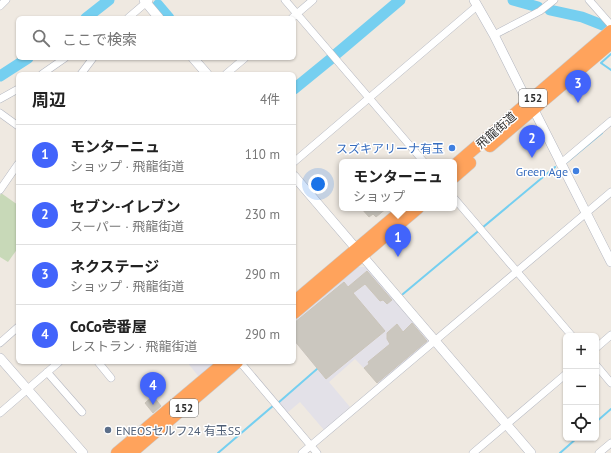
<!DOCTYPE html>
<html lang="ja">
<head>
<meta charset="utf-8">
<style>
	:root { --surface:#fff; --page:#f6f6f6; --text:#222; --muted:#767676; --line:#e0e0e0; --accent:#4264fb }
	body { margin:0; font-family:"PT Sans","Noto Sans JP",sans-serif; background:var(--page); color:var(--text) }
	.controls { position:absolute; right:12px; bottom:12px; display:grid; overflow:hidden; border-radius:6px; box-shadow:0 1px 3px #0004 }
	.controls button { width:36px; height:36px; display:grid; place-items:center; padding:0; border:0; border-bottom:1px solid var(--line); background:var(--surface); color:var(--text); font:20px sans-serif }
	.you { position:absolute; left:318px; top:184px; width:14px; height:14px; margin:-10px; border:3px solid #fff; border-radius:50%; background:#1a73e8; box-shadow:0 0 0 6px #1a73e833 }
	.badge { display:grid; place-items:center; width:26px; height:26px; border-radius:50%; background:var(--accent); color:#fff; font-size:13px; font-weight:700 }
	.pin { position:absolute; translate:-50% -33px; filter:drop-shadow(0 1px 2px #0008) }
	.pin::after { content:''; position:absolute; top:21px; width:14px; height:12px; background:inherit; clip-path:polygon(0 0,100% 0,50% 100%) }
	.popup { position:absolute; left:339px; top:159px; width:118px; height:52px; box-sizing:border-box; display:grid; place-content:center; border-radius:6px; background:var(--surface); filter:drop-shadow(0 1px 3px #0005); font-size:13px; white-space:nowrap; color:var(--muted) }
	.popup b { font-size:15px; color:var(--text) }
	.popup::after { content:''; position:absolute; left:50%; top:100%; margin-left:-8px; border:8px solid transparent; border-top-color:var(--surface) }
	.list { margin:0; padding:0; list-style:none }
	h2 { display:flex; justify-content:space-between; align-items:center; height:52px; margin:0; padding:0 16px; font-size:17px }
	h2 small { font-size:13px; font-weight:400; color:var(--muted) }
	.list li { display:grid; grid-template-columns:26px 1fr auto; gap:12px; align-items:center; box-sizing:border-box; height:60px; padding:0 16px; border-top:1px solid var(--line) }
	.list b { display:block; font-size:15px; white-space:nowrap }
	.list p { margin:0; font-size:13px; white-space:nowrap; color:var(--muted) }
	.list em { font-size:13px; font-style:normal; color:var(--muted) }
	.icon { flex:none; width:22px; height:22px; fill:none; stroke:currentColor; stroke-width:2; stroke-linecap:round; stroke-linejoin:round }
	.map { position:relative; flex:none; width:611px; height:453px; overflow:hidden }
	.search { position:absolute; background:var(--surface); box-shadow:0 1px 3px #0004; left:16px; top:16px; width:280px; height:44px; display:flex; align-items:center; gap:10px; box-sizing:border-box; padding:0 14px; border-radius:6px; color:var(--muted); font-size:15px }
	.panel { position:absolute; background:var(--surface); box-shadow:0 1px 3px #0004; left:16px; top:72px; width:280px; height:292px; border-radius:6px }
	.map>svg:first-child { display:block }
</style>
</head>
<body>
<div class="map">
<svg width="611" height="453" viewBox="0 0 611 453">
	<rect width="100%" height="100%" fill="#efe9e1"/>
	<path fill="#e3e1e8" d="M357,267H367L429,341L379,384L355,359L329,382L350,407L324,430L300,402L287,413L279,403L318,370L294,341V321Z
		M187,362H217L199,377Z"/>
	<path fill="#c8d9b8" d="M1,193L18,205V248L8,262L0,257V196Z"/>
	<g fill="none" stroke-linecap="round" stroke-linejoin="round">
		<path stroke="#75cff0" stroke-width="2" d="M611,54L601,63L611,70
			M567,162L602,133
			M403,294L555,167
			M278,403L317,369
			M596,422L611,409
			M218,453L274,405
			M560,453L577,438"/>
		<path stroke="#75cff0" stroke-width="11" d="M513,0L538,7
			M158,5L169,18
			M550,10L582,17L605,26
			M86,18L109,0
			M335,55L400,0
			M0,76L28,58
			M294,89L332,58"/>
	</g>
	<path fill="#cbc7bf" stroke="#cbc5ba" d="M361,208H387L376,217L373,214L369,217Z
		M367,271L392,300L387,304L383,300L380,301L365,284L353,293L385,331L326,379L294,340V323L344,282L348,287Z
		M412,323L427,341L377,383L364,368L369,364L368,362L390,344L387,339V333L397,324L403,332Z
		M153,396L161,406L153,413L145,403Z"/>
	<g fill="none" stroke-linecap="round" stroke-linejoin="round">
		<g stroke="#b4b7c1" stroke-width="8">
			<path id="street" d="M285,0L424,162
				M589,0L611,25
				M0,6L6,0
				M128,18L149,0
				M292,18L313,0
				M494,35L540,11L554,0
				M42,74L65,58
				M81,74L93,58
				M226,74L245,58
				M0,99L18,89
				M0,113L18,126
				M294,162L477,6
				M560,164L611,121
				M0,190L18,164
				M454,198L572,336
				M0,343L18,327
				M596,348L611,335
				M98,362L111,378
				M240,362L317,453
				M596,365L611,383
				M47,372L82,412
				M0,413L59,362
				M302,453L611,192
				M473,453L566,374
				M599,453L611,443"/>
		</g>
		<g stroke="#b4b7c1" stroke-width="10">
			<path id="secondary" d="M144,0L159,18
				M474,0L494,35L528,103L534,110L611,262
				M193,58L207,74
				M294,176L531,453
				M0,358L83,453"/>
		</g>
		<g stroke="#c9c9c9" stroke-width="13">
			<path id="highway" d="M490,146L611,43
				M454,166L611,31
				M454,177L470,163
				M294,302L405,208
				M294,313L418,208
				M117,453L225,362
				M131,453L237,362"/>
		</g>
		<use href="#street" stroke="#fff" stroke-width="7"/>
		<use href="#secondary" stroke="#fff" stroke-width="9"/>
		<use href="#highway" stroke="#ffa35c" stroke-width="12"/>
	</g>
	<g fill="#3f7fe0" stroke="#fff" stroke-width="1.5">
		<circle cx="452" cy="148" r="4"/>
		<circle cx="576" cy="171" r="4"/>
	</g>
	<circle fill="#5c6f8a" stroke="#fff" stroke-width="1.5" cx="108" cy="430" r="4"/>
	<g text-anchor="middle" dominant-baseline="central" stroke-width="3" stroke-linejoin="round" paint-order="stroke">
		<g fill="#fff" stroke="#6d6d6d" stroke-width="1">
			<rect x="519" y="89" width="28" height="18" rx="3"/>
			<rect x="170" y="399" width="28" height="18" rx="3"/>
		</g>
		<g font-size="11" font-weight="bold" fill="#2e2e2e">
			<text x="533" y="98">152</text>
			<text x="184" y="408">152</text>
		</g>
		<g font-size="12" fill="#2e2e2e" stroke="#fff">
			<text transform="translate(496 130) rotate(-41)">飛龍街道</text>
		</g>
		<g font-size="12" fill="#366cbe" stroke="#fff" text-anchor="end">
			<text x="444" y="148">スズキアリーナ有玉</text>
			<text x="568" y="171">Green Age</text>
		</g>
		<g font-size="12" fill="#4e5e75" stroke="#fff" text-anchor="start">
			<text x="116" y="430">ENEOSセルフ24 有玉SS</text>
		</g>
	</g>
</svg>
<div class="controls">
<button>+</button>
<button>−</button>
<button><svg class="icon" aria-label="locate" viewBox="0 0 24 24"><circle cx="12" cy="12" r="6"/><path d="M12 2v4M12 18v4M2 12h4M18 12h4"/></svg></button>
</div>
<div class="you"></div>
<div class="pin badge" style="left:398px;top:257px">1</div>
<div class="popup"><b>モンターニュ</b>ショップ</div>
<div class="pin badge" style="left:532px;top:158px">2</div>
<div class="pin badge" style="left:578px;top:103px">3</div>
<div class="pin badge" style="left:153px;top:405px">4</div>
<div class="search"><svg class="icon" aria-label="search" viewBox="0 0 24 24"><circle cx="10" cy="10" r="6"/><path d="M15 15l6 6"/></svg>ここで検索</div>
<section class="panel">
<h2>周辺<small>4件</small></h2>
<ul class="list">
<li><span class="badge">1</span><div><b>モンターニュ</b><p>ショップ · 飛龍街道</p></div><em>110 m</em></li>
<li><span class="badge">2</span><div><b>セブン-イレブン</b><p>スーパー · 飛龍街道</p></div><em>230 m</em></li>
<li><span class="badge">3</span><div><b>ネクステージ</b><p>ショップ · 飛龍街道</p></div><em>290 m</em></li>
<li><span class="badge">4</span><div><b>CoCo壱番屋</b><p>レストラン · 飛龍街道</p></div><em>290 m</em></li>
</ul>
</section>
</div>
</body>
</html>
